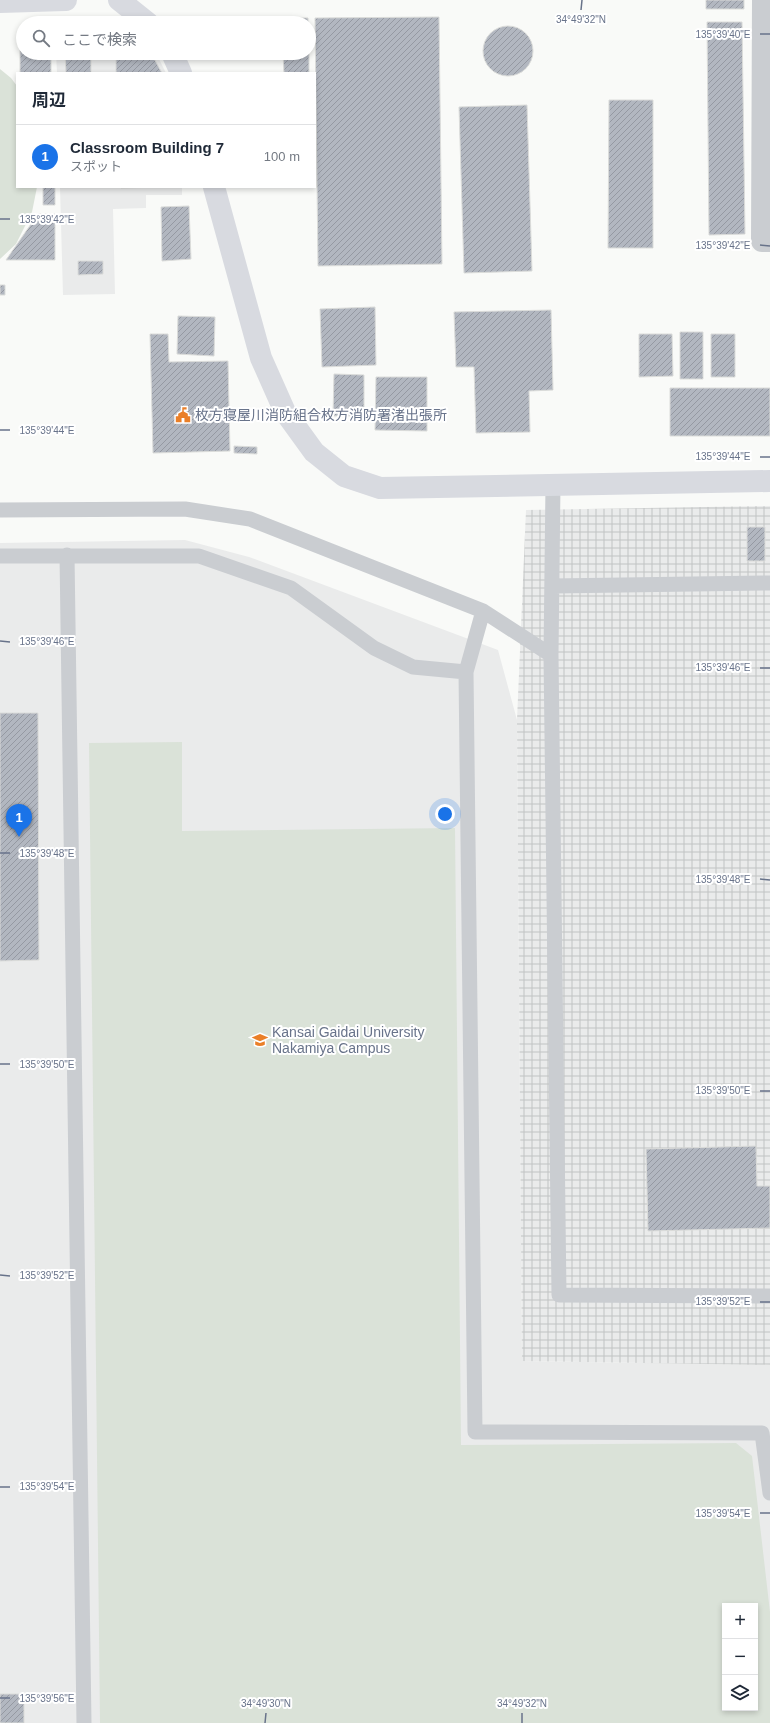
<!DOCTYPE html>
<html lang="ja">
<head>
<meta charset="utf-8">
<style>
	:root { --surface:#fff; --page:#f6f6f7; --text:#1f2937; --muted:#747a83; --line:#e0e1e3; --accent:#1a73e8 }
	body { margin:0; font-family:Helvetica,"Noto Sans JP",sans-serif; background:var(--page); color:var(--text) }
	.controls { position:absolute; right:12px; bottom:12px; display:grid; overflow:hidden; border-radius:0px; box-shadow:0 2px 6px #0003 }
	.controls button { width:36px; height:36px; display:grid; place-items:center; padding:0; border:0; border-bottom:1px solid var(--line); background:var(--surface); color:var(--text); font:20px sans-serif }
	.you { position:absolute; left:445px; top:814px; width:14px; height:14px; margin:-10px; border:3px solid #fff; border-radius:50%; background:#1a73e8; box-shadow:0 0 0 6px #1a73e833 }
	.badge { display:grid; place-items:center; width:26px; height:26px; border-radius:50%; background:var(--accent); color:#fff; font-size:13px; font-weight:700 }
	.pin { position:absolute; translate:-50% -33px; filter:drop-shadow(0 1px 2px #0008) }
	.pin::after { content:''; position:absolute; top:21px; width:14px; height:12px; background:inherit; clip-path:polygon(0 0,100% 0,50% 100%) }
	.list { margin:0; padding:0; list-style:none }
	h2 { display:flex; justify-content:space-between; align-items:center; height:52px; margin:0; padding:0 16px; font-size:17px }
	h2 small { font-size:13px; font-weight:400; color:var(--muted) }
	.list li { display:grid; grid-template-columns:26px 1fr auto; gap:12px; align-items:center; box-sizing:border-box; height:64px; padding:0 16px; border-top:1px solid var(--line) }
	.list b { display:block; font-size:15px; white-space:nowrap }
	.list p { margin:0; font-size:13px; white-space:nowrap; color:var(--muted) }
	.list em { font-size:13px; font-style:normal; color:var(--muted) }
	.icon { flex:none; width:22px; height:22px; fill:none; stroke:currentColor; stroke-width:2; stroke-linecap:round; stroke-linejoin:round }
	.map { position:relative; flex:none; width:770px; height:1723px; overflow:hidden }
	.search { position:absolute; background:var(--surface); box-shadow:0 2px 6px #0003; left:16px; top:16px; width:300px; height:44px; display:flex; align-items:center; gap:10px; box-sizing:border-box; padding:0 14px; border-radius:22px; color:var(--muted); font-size:15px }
	.panel { position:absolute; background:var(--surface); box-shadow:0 2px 6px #0003; left:16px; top:72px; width:300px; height:116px; border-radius:0px }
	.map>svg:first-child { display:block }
</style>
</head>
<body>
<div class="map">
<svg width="770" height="1723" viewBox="0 0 770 1723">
	<defs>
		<pattern id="industrial-grid" width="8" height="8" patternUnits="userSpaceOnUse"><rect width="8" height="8" fill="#eaebeb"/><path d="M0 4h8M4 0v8" fill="none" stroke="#c1c3c4"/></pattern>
		<pattern id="building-hatch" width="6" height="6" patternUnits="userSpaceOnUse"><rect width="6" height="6" fill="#b2b7c0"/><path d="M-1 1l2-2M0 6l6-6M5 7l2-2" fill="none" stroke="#9599a2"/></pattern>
	</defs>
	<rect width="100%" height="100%" fill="#f9faf8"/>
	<path fill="#eaebeb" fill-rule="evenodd" d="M56,53H156L166,73H57Z
		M60,187H182V195H146V208L113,209L115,294L63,295Z
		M185,540L249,557L498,650L517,720L522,1361L770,1365V1723H0V543ZM725,1606H755V1708H725Z"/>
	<path fill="url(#industrial-grid)" d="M770,506V1365L522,1361L517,720L526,510Z"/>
	<path fill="#dae2d8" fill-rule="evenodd" d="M0,69L11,78L17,86V187H37L32,212L16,244L0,259Z
		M182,742V831L455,828L461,1445L736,1443L752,1456L770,1612V1723H100L89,743ZM725,1606H755V1708H725Z"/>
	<path fill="url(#building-hatch)" stroke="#dbdcda" d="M706,0H744V9H706Z
		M439,17L442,264L318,266L315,18Z
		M283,18H308V23H283Z
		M707,22H742L745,234L709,235Z
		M483 51a25 25 0 1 1 50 0a25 25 0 1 1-50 0Z
		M20,31H23V53H51V73H20Z
		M65,53H91V73H66Z
		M116,53H151L162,73H116Z
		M283,53H309V73H284Z
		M609,100H653V248H608Z
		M527,105L532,271L464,273L459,107Z
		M43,187H55V205H43Z
		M121,187H161L121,188Z
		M189,206L191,259L162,261L161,207Z
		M38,214H55V260H6Z
		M78,261H103V274L78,275Z
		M0,285H5V295H0Z
		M375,307L376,365L322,367L320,309Z
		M551,310L553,390L529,391L530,432L476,433L474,367H456L454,312Z
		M178,316L215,317L214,356L177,354Z
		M680,332H703V379H680Z
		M150,334H168L169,362L228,361L230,451L153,453Z
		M639,334H672L673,376L639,377Z
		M711,334H735V377H711Z
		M334,374L364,375V416H333Z
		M376,377H427V431L375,430Z
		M670,388H770V436H670Z
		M234,446L257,447V454L234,453Z
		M747,527H765V561H747Z
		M0,713H38L39,960L0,961Z
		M756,1146L757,1186H770V1228L648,1231L646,1149Z
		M0,1694H24V1723H0Z"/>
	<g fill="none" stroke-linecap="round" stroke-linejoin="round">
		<path stroke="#cacdd1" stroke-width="15" d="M553,484L551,655L559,1295L770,1296
			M0,510L185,509L250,519L483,611L551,655
			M67,555L84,1723
			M0,556H199L291,588L374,648L413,667L466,672
			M552,586L770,583
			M483,611L466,672L475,1432L762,1433L770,1493"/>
		<path stroke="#cacdd1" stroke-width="22" d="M763,0L762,241H770"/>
		<path stroke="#d8dae0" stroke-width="22" d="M119,0L148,23
			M0,2L66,0
			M172,53L181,73
			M214,187L261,358L285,412L314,452L344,476L380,488L770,481"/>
	</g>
	<path fill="none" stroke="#68738a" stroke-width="1.5" d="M581,10L582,0M760,34H770M0,219H10M760,245L770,246M0,430H10M760,457H770M0,641L10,642M760,668H770M0,853H10M760,879L770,880M0,1064H10M760,1091H770M0,1275L10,1276M760,1302H770M0,1487H10M760,1513H770M0,1698H10M265,1723L266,1713M522,1723V1713"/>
	<defs>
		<g id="civic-bare" transform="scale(1.2)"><path d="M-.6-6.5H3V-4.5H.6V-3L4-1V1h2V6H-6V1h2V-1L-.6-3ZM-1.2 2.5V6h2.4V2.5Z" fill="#ea7f28" stroke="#fff" stroke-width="2.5" paint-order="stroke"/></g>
		<g id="university-bare" transform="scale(1.2)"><path d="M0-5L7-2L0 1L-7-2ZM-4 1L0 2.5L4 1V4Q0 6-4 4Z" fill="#ea7f28" stroke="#fff" stroke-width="2.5" paint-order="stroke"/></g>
	</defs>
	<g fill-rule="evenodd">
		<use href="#civic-bare" x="183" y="415"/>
		<use href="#university-bare" x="260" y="1040"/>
	</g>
	<g text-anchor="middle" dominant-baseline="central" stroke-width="4" stroke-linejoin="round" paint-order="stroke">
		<g font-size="14" fill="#68738a" stroke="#fff" text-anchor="start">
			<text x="195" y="415">枚方寝屋川消防組合枚方消防署渚出張所</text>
			<text x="272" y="1032">Kansai Gaidai University<tspan x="272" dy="16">Nakamiya Campus</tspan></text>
		</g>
	</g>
	<g font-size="10" text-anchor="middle" fill="#68738a" stroke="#fff" stroke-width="4" stroke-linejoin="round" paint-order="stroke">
		<text x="581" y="23">34°49'32"N</text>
		<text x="723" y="38">135°39'40"E</text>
		<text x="47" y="223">135°39'42"E</text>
		<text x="723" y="249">135°39'42"E</text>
		<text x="47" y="434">135°39'44"E</text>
		<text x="723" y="460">135°39'44"E</text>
		<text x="47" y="645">135°39'46"E</text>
		<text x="723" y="671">135°39'46"E</text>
		<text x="47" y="857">135°39'48"E</text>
		<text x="723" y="883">135°39'48"E</text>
		<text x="47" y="1068">135°39'50"E</text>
		<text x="723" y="1094">135°39'50"E</text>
		<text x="47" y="1279">135°39'52"E</text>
		<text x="723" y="1305">135°39'52"E</text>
		<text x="47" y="1490">135°39'54"E</text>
		<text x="723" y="1517">135°39'54"E</text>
		<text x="47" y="1702">135°39'56"E</text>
		<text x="266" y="1707">34°49'30"N</text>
		<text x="522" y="1707">34°49'32"N</text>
	</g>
</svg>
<div class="controls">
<button>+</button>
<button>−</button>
<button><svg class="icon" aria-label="layers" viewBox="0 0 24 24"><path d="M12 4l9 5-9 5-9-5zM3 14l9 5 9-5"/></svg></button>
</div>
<div class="you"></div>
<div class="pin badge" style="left:19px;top:837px">1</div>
<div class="search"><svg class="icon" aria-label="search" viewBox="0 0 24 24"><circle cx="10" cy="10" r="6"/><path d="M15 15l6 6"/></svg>ここで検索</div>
<section class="panel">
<h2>周辺<small></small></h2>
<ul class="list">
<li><span class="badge">1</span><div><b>Classroom Building 7</b><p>スポット</p></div><em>100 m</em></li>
</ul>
</section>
</div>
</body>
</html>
